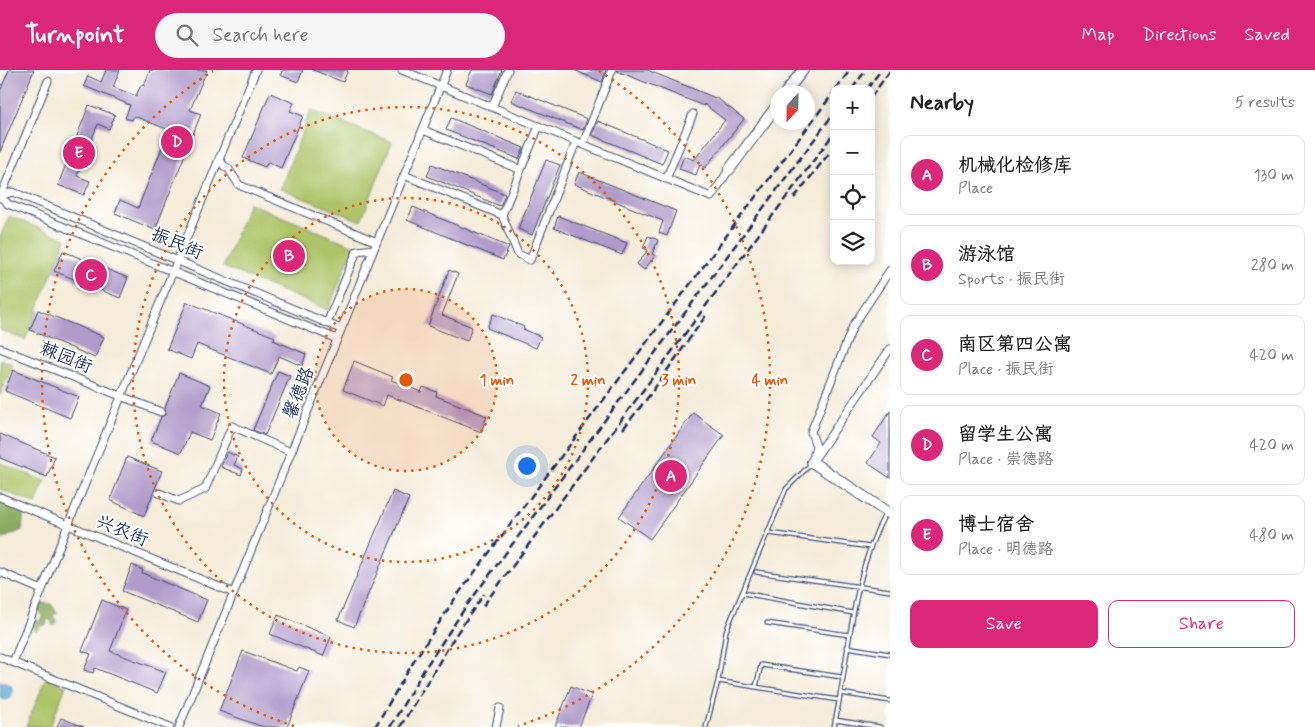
<!DOCTYPE html>
<html lang="en">
<head>
<meta charset="utf-8">
<style>
	:root { --surface:#fff; --page:#f6f6f6; --text:#222; --muted:#767676; --line:#e0e0e0; --accent:#db2777 }
	body { margin:0; font-family:Mynerve,"LXGW WenKai TC",sans-serif; background:var(--page); color:var(--text) }
	.controls { position:absolute; right:15px; top:15px; display:grid; overflow:hidden; border-radius:10px; box-shadow:0 2px 12px #0003 }
	.controls button { width:45px; height:45px; display:grid; place-items:center; padding:0; border:0; border-bottom:1px solid var(--line); background:var(--surface); color:var(--text); font:25px sans-serif }
	.compass { position:absolute; left:770px; top:15px; width:45px; height:45px; border-radius:50%; background:var(--surface); box-shadow:0 2px 12px #0003; rotate:202deg }
	.you { position:absolute; left:526px; top:395px; width:18px; height:18px; margin:-12px; border:4px solid #fff; border-radius:50%; background:#1a73e8; box-shadow:0 0 0 8px #1a73e833 }
	.badge { display:grid; place-items:center; width:32px; height:32px; border-radius:50%; background:var(--accent); color:#fff; font-size:16px; font-weight:700 }
	.pin { position:absolute; translate:-50% -50%; border:2px solid #fff; box-shadow:0 1px 5px #0006 }
	.list { margin:0; padding:0; list-style:none }
	h2 { display:flex; justify-content:space-between; align-items:center; height:65px; margin:0; padding:0 20px; font-size:21px }
	h2 small { font-size:16px; font-weight:400; color:var(--muted) }
	.list li { display:grid; grid-template-columns:32px 1fr auto; gap:15px; align-items:center; box-sizing:border-box; height:80px; margin:0 10px 10px; padding:0 10px; border:1px solid var(--line); border-radius:10px }
	.list b { display:block; font-size:19px; white-space:nowrap }
	.list p { margin:0; font-size:16px; white-space:nowrap; color:var(--muted) }
	.list em { font-size:16px; font-style:normal; color:var(--muted) }
	.actions { display:flex; gap:10px; padding:15px 20px }
	.actions a { flex:1; padding:11px 0; border:1px solid var(--accent); border-radius:10px; text-align:center; font-size:18px; color:var(--accent) }
	.actions .main { background:var(--accent); color:#fff }
	.icon { flex:none; width:28px; height:28px; fill:none; stroke:currentColor; stroke-width:2; stroke-linecap:round; stroke-linejoin:round }
	.map { position:relative; flex:none; width:890px; height:657px; overflow:hidden }
	header { display:flex; align-items:center; gap:30px; box-sizing:border-box; height:70px; padding:0 25px; background:var(--accent); color:#fff }
	header strong { font-size:24px }
	nav { display:flex; gap:28px; margin-inline-start:auto; font-size:18px }
	.search { width:350px; height:45px; background:var(--page); display:flex; align-items:center; gap:12px; box-sizing:border-box; padding:0 18px; border-radius:28px; color:var(--muted); font-size:19px }
	main { display:flex }
	aside { flex:1; background:var(--surface) }
	.map>svg:first-child { display:block }
</style>
</head>
<body>
<header>
<strong>Turnpoint</strong>
<div class="search"><svg class="icon" aria-label="search" viewBox="0 0 24 24"><circle cx="10" cy="10" r="6"/><path d="M15 15l6 6"/></svg>Search here</div>
<nav><a>Map</a><a>Directions</a><a>Saved</a></nav>
</header>
<main>
<div class="map">
<svg width="890" height="657" viewBox="0 0 890 657">
	<rect width="100%" height="100%" fill="#fff"/>
	<filter id="ink" filterUnits="userSpaceOnUse"><feTurbulence type="fractalNoise" baseFrequency=".02" numOctaves="2"/><feDisplacementMap in="SourceGraphic" scale="10" xChannelSelector="R" yChannelSelector="G"/><feConvolveMatrix kernelMatrix="1 2 1 2 8 2 1 2 1" color-interpolation-filters="sRGB"/></filter>
	<filter id="wash" filterUnits="userSpaceOnUse"><feTurbulence type="fractalNoise" baseFrequency=".0096" numOctaves="4" result="noise"/><feDisplacementMap in="SourceGraphic" scale="20" xChannelSelector="R" yChannelSelector="G"/><feGaussianBlur stdDeviation="1.12" result="paint"/><feColorMatrix in="noise" values="0 0 0 0 0 0 0 0 0 0 0 0 0 0 0 0 0 1.4 0 .05"/><feComposite in="paint" operator="in"/></filter>
	<g filter="url(#wash)">
		<rect width="100%" height="100%" fill="#f5ecd9"/>
		<path fill="#afc469" stroke="#657a64" d="M311,40L392,72L361,151L280,119Z
			M249,133L354,176L328,240L223,197Z
			M9,146L66,169L25,270L0,260V167Z
			M0,289L13,294L0,325Z
			M0,393L45,411L36,434L0,419Z
			M46,608L66,616L50,657H26Z"/>
		<path fill="#8baa5d" stroke="#536c5e" d="M0,427L24,437L22,460L0,470Z
			M44,533L51,534L58,543L54,544L53,548L56,549L57,553L53,556L50,549L46,551L47,554L42,556L39,555V559L35,561L31,555V549L42,552L40,549L44,546L38,541L39,534Z"/>
		<path fill="#58a9d3" stroke="#3a6c98" d="M0,611L11,615L13,622L11,628L5,630L0,628Z"/>
		<g id="blocks">
			<path fill="#b09bca" d="M9,0H34L0,82V21Z
				M106,0H120L113,17L136,26L141,15L144,16L150,0H207L190,40L201,44L155,160L115,143L120,130L138,138L169,60L134,46L132,50L125,48L130,35L84,16L88,6L101,12Z
				M283,0H303L298,12L280,5Z
				M313,0H348L343,12Z
				M472,0H502L492,24L466,14Z
				M574,0H606L602,12Z
				M617,0H647L718,29L744,49L705,98L700,94L696,105L679,99L684,86L694,90L725,50L704,34V36L617,1Z
				M516,20L587,49L583,60L511,31Z
				M270,23L294,33L290,41L303,46L281,98L268,92L265,97L243,88Z
				M89,35L115,45L109,59L98,54L77,106L90,111L84,125L58,115Z
				M451,48L524,78L519,89L446,60Z
				M598,51L668,80L662,94L592,65Z
				M546,90L560,95L532,165L518,159Z
				M432,94L505,124L500,136L427,106Z
				M579,102L676,141L667,166L659,163L663,151L574,114Z
				M413,137L509,177L503,190L407,150Z
				M558,146L627,173L622,185L554,158Z
				M648,166L658,170L652,184L655,186L644,200L637,194L648,180L643,178Z
				M63,181L128,208L120,228L54,201Z
				M449,200L458,204L442,245L472,257L467,271L428,256Z
				M187,232L275,267L273,270L306,284L302,296L279,286L271,304L197,274L191,289L167,279Z
				M38,240L104,267L95,288L30,260Z
				M493,244L524,257L523,259L541,267L536,278L487,258Z
				M354,291L393,307L391,310L421,322L423,317L437,322L436,326L487,346L481,362L387,325L383,336L343,320Z
				M13,300L79,327L70,348L5,321Z
				M278,301L290,306L265,365L253,360Z
				M179,303L210,316L202,335L221,343L210,370L190,362L181,383L151,371L161,347L166,344L165,338Z
				M890,341V408L868,393L881,373L873,367Z
				M693,343L724,365L650,469L619,447Z
				M0,364L55,387L47,407L0,388Z
				M227,382L238,387L234,395L243,399L241,405L221,397Z
				M127,387L162,401L144,446L110,430Z
				M393,421L409,428L354,557L338,550Z
				M132,495L143,500L142,503L207,530L198,552L122,521Z
				M102,530L126,540L110,581L166,602L157,623L95,598L93,603L84,600L91,584L82,581Z
				M278,545L331,567L323,586L270,564Z
				M243,581L297,601L299,597L309,601L287,657H263L219,641Z
				M571,616L592,625L579,657H555Z
				M61,648L84,657H57Z"/>
		</g>
	</g>
	<g filter="url(#ink)">
		<use href="#blocks" fill-opacity="0" stroke="#3c4b70" stroke-width="1"/>
		<g fill="none" stroke-linecap="round" stroke-linejoin="round">
			<g stroke="#3c4b70" stroke-width="5.5">
				<path id="lane" d="M769,463L870,477
					M756,502L890,521
					M743,523L853,543
					M767,553L849,565
					M847,577L890,584
					M718,611L839,630
					M756,617L761,595L842,607
					M840,623L890,631
					M835,650L880,657
					M706,657L718,611L726,561L786,419L812,393
					M834,657C850,586 850,510 885,444"/>
			</g>
			<g stroke="#3c4b70" stroke-width="9">
				<path id="street" d="M402,0L711,127L729,100
					M492,37L508,0
					M539,56L502,145L518,184L530,190L576,72
					M423,60L521,100
					M583,74L612,0
					M219,88L224,96L228,98L239,115L377,172
					M404,105L502,145
					M666,109L693,44
					M0,126L13,122L341,259
					M0,126L8,134L337,269
					M0,128L48,11
					M327,253L357,181L374,179
					M0,278L161,342
					M815,388L890,279
					M812,392L816,376L811,362L853,256L890,200
					M159,423L179,431L205,419L232,356L291,382
					M0,427L234,523
					M0,502L42,520
					M0,587L170,657
					M13,592L68,455L256,0
					M179,657L447,0
					M496,657L500,638"/>
			</g>
			<g stroke="#3c4b70" stroke-width="12">
				<path id="secondary" d="M786,22L803,0
					M729,100L778,34
					M812,392L890,444"/>
			</g>
			<use href="#lane" stroke="#fff" stroke-width="3"/>
			<use href="#street" stroke="#fff" stroke-width="7"/>
			<use href="#secondary" stroke="#fff" stroke-width="10"/>
			<path stroke="#1b2f5e" stroke-width="2.5" stroke-dasharray="8 4" stroke-linecap="butt" d="M836,19L850,0
				M852,19L866,0
				M867,19L881,0
				M871,27L890,1
				M794,128L834,77
				M623,359L649,326L707,244
				M483,536L834,63
				M375,657L414,591L456,527L834,22
				M390,657L425,598L467,535L834,43
				M400,657L455,566L484,524"/>
		</g>
	</g>
	<circle cx="406" cy="310" r="91" fill="#e8590c" fill-opacity=".12"/>
	<g fill="none" stroke="#e8590c" stroke-width="2.5" stroke-dasharray="2.5 5">
		<circle cx="406" cy="310" r="91"/>
		<circle cx="406" cy="310" r="182"/>
		<circle cx="406" cy="310" r="273"/>
		<path d="M294 656A364 364 0 0 1 213 1M599 1A364 364 0 0 1 518 656"/>
	</g>
	<g text-anchor="middle" dominant-baseline="central" stroke-width="4" stroke-linejoin="round" paint-order="stroke">
		<g font-size="18" fill="#1b2f5e" stroke="#fff">
			<text transform="translate(177 174) rotate(23)">振民街</text>
			<text transform="translate(66 288) rotate(22)">棘园街</text>
			<text transform="translate(299 323) rotate(-68)">馨德路</text>
			<text transform="translate(122 461) rotate(22)">兴农街</text>
		</g>
	</g>
	<circle cx="406" cy="310" r="8" fill="#e8590c" stroke="#fff" stroke-width="2.5"/>
	<g font-size="15" text-anchor="middle" font-weight="bold" fill="#e8590c" stroke="#fff" stroke-width="4" stroke-linejoin="round" paint-order="stroke">
		<text x="497" y="315">1 min</text>
		<text x="588" y="315">2 min</text>
		<text x="679" y="315">3 min</text>
		<text x="770" y="315">4 min</text>
	</g>
</svg>
<div class="controls">
<button>+</button>
<button>−</button>
<button><svg class="icon" aria-label="locate" viewBox="0 0 24 24"><circle cx="12" cy="12" r="6"/><path d="M12 2v4M12 18v4M2 12h4M18 12h4"/></svg></button>
<button><svg class="icon" aria-label="layers" viewBox="0 0 24 24"><path d="M12 4l9 5-9 5-9-5zM3 14l9 5 9-5"/></svg></button>
</div>
<svg class="compass" viewBox="-18 -18 36 36"><path d="M0-13l5 13h-10z" fill="#e53935"/><path d="M0 13l5-13h-10z" fill="#767676"/></svg>
<div class="you"></div>
<div class="pin badge" style="left:671px;top:406px">A</div>
<div class="pin badge" style="left:289px;top:186px">B</div>
<div class="pin badge" style="left:91px;top:205px">C</div>
<div class="pin badge" style="left:177px;top:72px">D</div>
<div class="pin badge" style="left:79px;top:83px">E</div>
</div>
<aside>
<h2>Nearby<small>5 results</small></h2>
<ul class="list">
<li><span class="badge">A</span><div><b>机械化检修库</b><p>Place</p></div><em>130 m</em></li>
<li><span class="badge">B</span><div><b>游泳馆</b><p>Sports · 振民街</p></div><em>280 m</em></li>
<li><span class="badge">C</span><div><b>南区第四公寓</b><p>Place · 振民街</p></div><em>420 m</em></li>
<li><span class="badge">D</span><div><b>留学生公寓</b><p>Place · 崇德路</p></div><em>420 m</em></li>
<li><span class="badge">E</span><div><b>博士宿舍</b><p>Place · 明德路</p></div><em>480 m</em></li>
</ul>
<div class="actions"><a class="main">Save</a><a>Share</a></div>
</aside>
</main>
</body>
</html>
